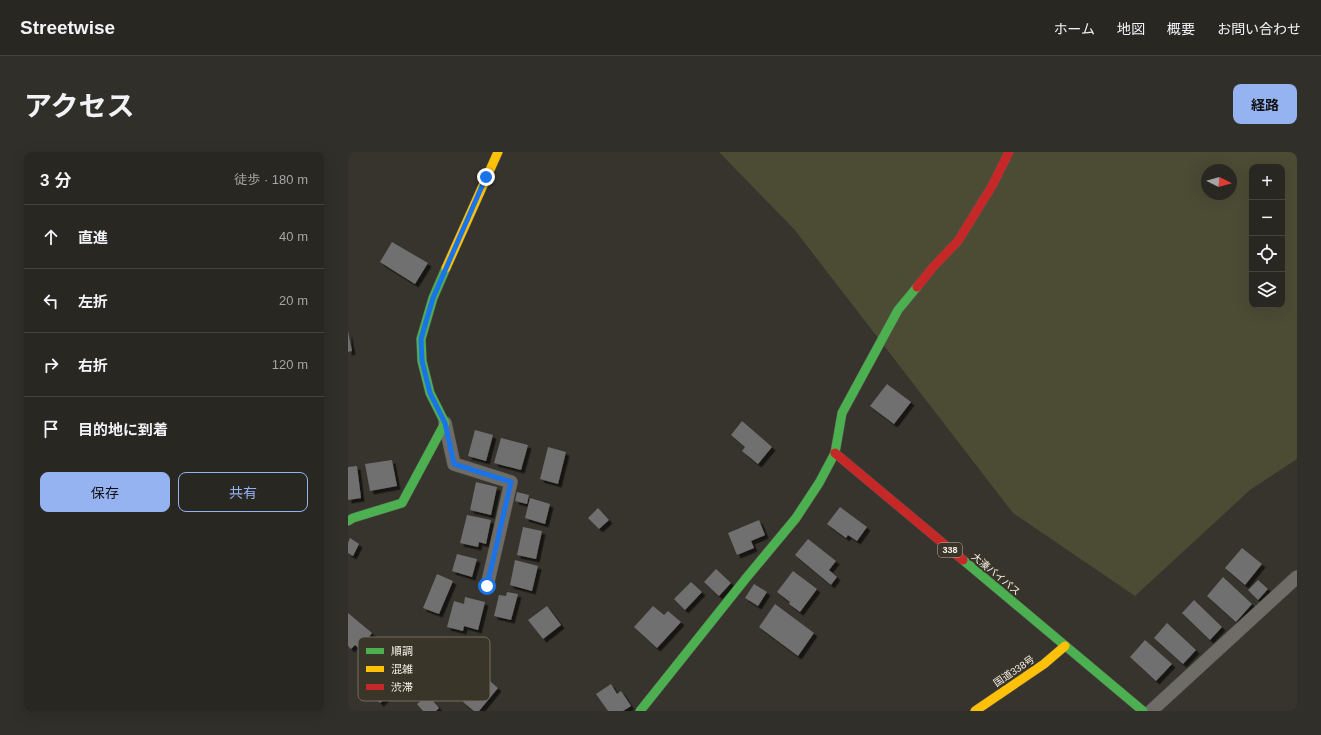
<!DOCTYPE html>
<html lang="ja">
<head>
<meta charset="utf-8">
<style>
	:root { --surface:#282722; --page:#302f2a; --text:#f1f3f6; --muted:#a5a5a5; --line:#444440; --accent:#95b2f1 }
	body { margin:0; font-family:Arial,"Noto Sans JP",sans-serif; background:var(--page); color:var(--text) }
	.controls { position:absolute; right:12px; top:12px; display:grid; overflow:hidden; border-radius:8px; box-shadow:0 4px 16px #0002 }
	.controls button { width:36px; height:36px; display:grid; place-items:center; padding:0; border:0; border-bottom:1px solid var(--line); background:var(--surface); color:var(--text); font:20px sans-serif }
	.compass { position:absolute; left:853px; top:12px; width:36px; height:36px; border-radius:50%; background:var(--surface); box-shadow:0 4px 16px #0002; rotate:95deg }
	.stop { position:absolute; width:12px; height:12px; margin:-9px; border:3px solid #1a73e8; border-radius:50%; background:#fff }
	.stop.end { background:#1a73e8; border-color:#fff; box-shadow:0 1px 4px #0008 }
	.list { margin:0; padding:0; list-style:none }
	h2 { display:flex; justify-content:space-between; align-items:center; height:52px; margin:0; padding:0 16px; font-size:17px }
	h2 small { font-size:13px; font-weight:400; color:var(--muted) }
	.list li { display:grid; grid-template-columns:26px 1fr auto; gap:12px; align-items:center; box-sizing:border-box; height:64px; padding:0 16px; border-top:1px solid var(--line) }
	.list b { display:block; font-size:15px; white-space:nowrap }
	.list em { font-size:13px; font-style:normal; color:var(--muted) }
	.actions { display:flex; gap:8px; padding:12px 16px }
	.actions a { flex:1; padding:9px 0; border:1px solid var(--accent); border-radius:8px; text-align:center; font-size:14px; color:var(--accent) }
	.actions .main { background:var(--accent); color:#111 }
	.icon { flex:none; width:22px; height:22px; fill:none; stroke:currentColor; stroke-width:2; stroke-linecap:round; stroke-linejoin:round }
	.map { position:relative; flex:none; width:949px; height:559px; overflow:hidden; border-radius:8px }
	header { display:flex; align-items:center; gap:24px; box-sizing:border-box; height:56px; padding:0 20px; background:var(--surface); border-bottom:1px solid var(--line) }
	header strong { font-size:19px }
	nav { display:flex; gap:22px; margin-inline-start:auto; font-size:14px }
	.intro { display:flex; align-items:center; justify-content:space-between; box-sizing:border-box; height:96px; padding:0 24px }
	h1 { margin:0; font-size:28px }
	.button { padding:10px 18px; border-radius:8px; background:var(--accent); color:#111; font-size:14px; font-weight:700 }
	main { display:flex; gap:24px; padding:0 24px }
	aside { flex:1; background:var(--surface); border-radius:8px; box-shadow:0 4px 16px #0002 }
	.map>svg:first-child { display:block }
</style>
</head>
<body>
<header>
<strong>Streetwise</strong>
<nav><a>ホーム</a><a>地図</a><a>概要</a><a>お問い合わせ</a></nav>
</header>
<div class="intro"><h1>アクセス</h1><a class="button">経路</a></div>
<main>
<aside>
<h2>3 分<small>徒歩 · 180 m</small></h2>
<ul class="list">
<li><svg class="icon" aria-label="ahead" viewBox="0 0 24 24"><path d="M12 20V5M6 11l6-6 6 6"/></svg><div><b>直進</b></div><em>40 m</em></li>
<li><svg class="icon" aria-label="left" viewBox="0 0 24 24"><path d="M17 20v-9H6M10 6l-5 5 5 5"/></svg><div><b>左折</b></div><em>20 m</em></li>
<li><svg class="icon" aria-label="right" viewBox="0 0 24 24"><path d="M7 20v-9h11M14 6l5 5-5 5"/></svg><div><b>右折</b></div><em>120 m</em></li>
<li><svg class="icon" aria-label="arrive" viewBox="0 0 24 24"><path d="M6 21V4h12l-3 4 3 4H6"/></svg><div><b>目的地に到着</b></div></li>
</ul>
<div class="actions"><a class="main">保存</a><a>共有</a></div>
</aside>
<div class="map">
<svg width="949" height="559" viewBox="0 0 949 559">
	<defs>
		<filter id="shadow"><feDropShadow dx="3.5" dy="3.5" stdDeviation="0" flood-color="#0009"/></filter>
	</defs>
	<rect width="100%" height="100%" fill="#36342d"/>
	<path fill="#4c4c35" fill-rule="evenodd" d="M371,0H949V307L902,338L787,444L665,361L446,77ZM904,15H934V153H904ZM859,18H883V42H859Z"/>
	<path fill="#706f6f" filter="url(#shadow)" d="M44,90L80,111L67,132L32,110Z
		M0,179L4,199L0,200Z
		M539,232L563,250L546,272L522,254Z
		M394,269L424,295L410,312L394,299L397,295L383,283Z
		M127,278L145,283L138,309L120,304Z
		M153,286L180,293L173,318L146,311Z
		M200,295L218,300L210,332L192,327Z
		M44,308L49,334L22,339L17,312Z
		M9,314L13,346L0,348V315Z
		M128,330L149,335L143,363L122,358Z
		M169,340L181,343L179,352L167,349Z
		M182,346L202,352L197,372L177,366Z
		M492,355L519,375L509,389L500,383L498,386L479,372Z
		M250,356L261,368L251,377L240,366Z
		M119,363L143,368L138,392L131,390L130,395L112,391Z
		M411,368L417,383L403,389L406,396L389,403L380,381Z
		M175,375L194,379L188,407L169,403Z
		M2,386L11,392L5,404L0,401V391Z
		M460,387L488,409L481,418L489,425L483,433L447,403Z
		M894,396L914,412L897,433L877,416Z
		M109,402L129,407L124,425L104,419Z
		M167,408L190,414L184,439L162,433Z
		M368,417L383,431L371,444L356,430Z
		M445,419L469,437L452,460L441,452L442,450L429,440Z
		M89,422L105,429L91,462L75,456Z
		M875,425L904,452L888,470L859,444Z
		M910,428L920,437L910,448L900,438Z
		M343,430L354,440L337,458L326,447Z
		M406,432L419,440L410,454L397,446Z
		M159,440L170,442L163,468L146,464L151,443L158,444Z
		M117,445L137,450L130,478L116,474L115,479L99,475L106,449L116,452Z
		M846,448L874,475L862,488L834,461Z
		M427,452L466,481L450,504L411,475Z
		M199,454L213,473L195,487L180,468Z
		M305,454L316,463L320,459L333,470L309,496L286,475Z
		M0,461L24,481L12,497L7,493L3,497L0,494Z
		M819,471L848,498L835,512L806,486Z
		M797,488L824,512L808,529L782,505Z
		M28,517L47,538L32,551L14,530Z
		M136,524L150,536L131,559H126L115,550Z
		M263,532L269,542L273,539L283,554L275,559H260L248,542Z
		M80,543L91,556L88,559H75L69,552Z"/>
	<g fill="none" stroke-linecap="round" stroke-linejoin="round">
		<g stroke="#55524d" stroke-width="14">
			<path id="street" d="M97,271L106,312L163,330L139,434
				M803,559L949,425"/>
		</g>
		<g stroke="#55524d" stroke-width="10">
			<path id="fast" d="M0,369L5,366L54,351L97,271L82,241L74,209L73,187L85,146L98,116
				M615,408L795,559
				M292,559L399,425L448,366L471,331L487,301L494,261L550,158L569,135"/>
		</g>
		<g stroke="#55524d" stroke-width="10">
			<path id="slow" d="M98,116L150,0
				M627,559L696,512L717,494"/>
		</g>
		<g stroke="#55524d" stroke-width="10">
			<path id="jam" d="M569,135L586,114L610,89L644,34L661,0
				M487,301L615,408"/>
		</g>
		<use href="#street" stroke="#6e6c67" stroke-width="13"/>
		<use href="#fast" stroke="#4caf50" stroke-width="9"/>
		<use href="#slow" stroke="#ffc107" stroke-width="9"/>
		<use href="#jam" stroke="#c62828" stroke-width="9"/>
	</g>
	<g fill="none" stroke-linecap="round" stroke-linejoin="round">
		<path stroke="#1a73e8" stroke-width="5" d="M138,25L85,146L73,187L74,209L82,241L97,271L106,312L163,330L139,434"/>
	</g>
	<g text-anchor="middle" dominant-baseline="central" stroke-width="4" stroke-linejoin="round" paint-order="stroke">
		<rect fill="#3a3529" stroke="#bcb8af" stroke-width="1" x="590" y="391" width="24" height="14" rx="3"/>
		<g font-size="9" font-weight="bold" fill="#f3f0e9">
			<text x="602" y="398">338</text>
		</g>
		<g font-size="10" fill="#f3f0e9" stroke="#3a3529">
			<text transform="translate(648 422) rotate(40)">大湊バイパス</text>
			<text transform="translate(666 519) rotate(-34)">国道338号</text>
		</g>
	</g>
	<rect x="10" y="485" width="132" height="64" rx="6" fill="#3a3529" stroke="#726d63" stroke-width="1"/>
	<rect x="18" y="496" width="18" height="6" fill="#4caf50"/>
	<rect x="18" y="514" width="18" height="6" fill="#ffc107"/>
	<rect x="18" y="532" width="18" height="6" fill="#c62828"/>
	<g font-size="11" fill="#f3f0e9">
		<text x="43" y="503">順調</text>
		<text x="43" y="521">混雑</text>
		<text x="43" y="539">渋滞</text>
	</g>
</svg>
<div class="controls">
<button>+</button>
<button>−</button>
<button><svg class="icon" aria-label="locate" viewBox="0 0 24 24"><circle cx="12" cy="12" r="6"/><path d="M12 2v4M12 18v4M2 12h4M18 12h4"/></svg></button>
<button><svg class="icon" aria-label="layers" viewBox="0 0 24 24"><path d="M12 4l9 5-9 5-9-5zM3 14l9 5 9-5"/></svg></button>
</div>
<svg class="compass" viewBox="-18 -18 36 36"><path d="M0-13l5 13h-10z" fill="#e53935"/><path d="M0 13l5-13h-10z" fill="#a5a5a5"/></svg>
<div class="stop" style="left:139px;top:434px"></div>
<div class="stop end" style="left:138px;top:25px"></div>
</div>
</main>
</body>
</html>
